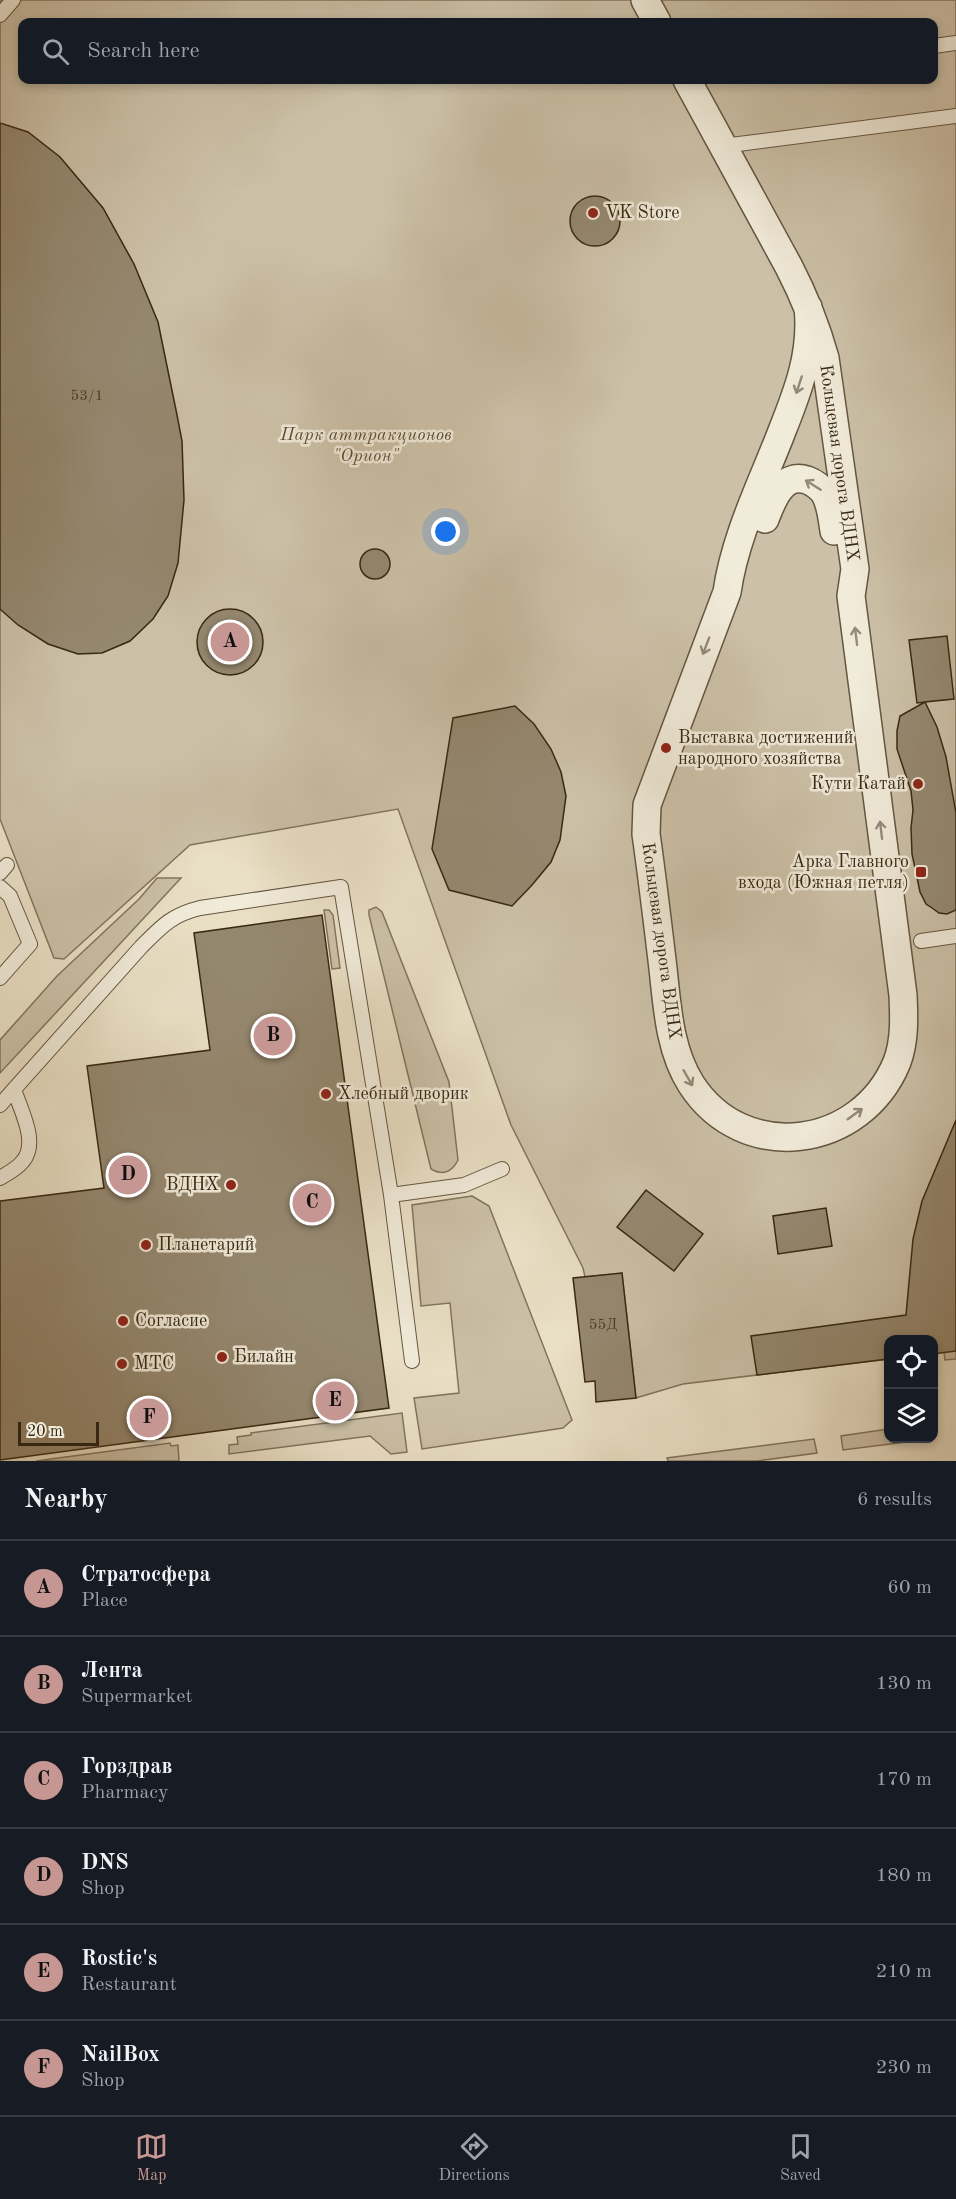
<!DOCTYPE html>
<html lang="en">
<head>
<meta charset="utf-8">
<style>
	:root { --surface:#171b24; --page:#20242c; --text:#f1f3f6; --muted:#9ea1a6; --line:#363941; --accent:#c59692 }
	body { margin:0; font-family:"Old Standard TT",serif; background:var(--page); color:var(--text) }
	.controls { position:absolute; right:18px; bottom:18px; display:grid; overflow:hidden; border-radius:12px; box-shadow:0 3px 9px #0003 }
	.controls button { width:54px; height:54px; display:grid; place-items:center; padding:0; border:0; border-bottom:2px solid var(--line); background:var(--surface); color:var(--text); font:30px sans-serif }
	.scale { position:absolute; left:18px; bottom:15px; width:81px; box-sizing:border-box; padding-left:6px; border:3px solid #382813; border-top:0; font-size:16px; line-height:21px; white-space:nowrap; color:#382813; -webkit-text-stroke:4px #f1ebda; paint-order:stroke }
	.you { position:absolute; left:446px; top:532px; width:21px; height:21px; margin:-15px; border:4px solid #fff; border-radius:50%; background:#1a73e8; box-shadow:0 0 0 9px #1a73e833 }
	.badge { display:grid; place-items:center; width:39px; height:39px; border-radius:50%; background:var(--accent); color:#111; font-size:20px; font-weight:700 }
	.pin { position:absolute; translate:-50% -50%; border:3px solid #fff; box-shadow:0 2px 6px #0006 }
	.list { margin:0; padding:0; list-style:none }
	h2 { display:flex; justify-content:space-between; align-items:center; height:78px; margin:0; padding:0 24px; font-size:26px }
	h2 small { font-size:20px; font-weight:400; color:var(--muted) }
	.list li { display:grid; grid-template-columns:39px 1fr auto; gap:18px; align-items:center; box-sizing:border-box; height:96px; padding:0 24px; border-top:2px solid var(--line) }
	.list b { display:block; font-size:22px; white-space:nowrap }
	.list p { margin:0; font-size:20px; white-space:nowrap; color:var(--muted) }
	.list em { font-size:20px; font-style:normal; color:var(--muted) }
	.icon { flex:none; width:33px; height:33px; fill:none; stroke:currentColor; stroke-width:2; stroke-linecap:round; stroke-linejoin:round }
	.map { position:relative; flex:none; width:956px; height:1461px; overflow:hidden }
	.search { position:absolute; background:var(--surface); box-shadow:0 3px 9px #0003; left:18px; right:18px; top:18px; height:66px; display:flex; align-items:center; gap:15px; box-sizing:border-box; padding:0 21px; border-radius:12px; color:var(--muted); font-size:22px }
	.sheet { height:654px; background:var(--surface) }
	nav { display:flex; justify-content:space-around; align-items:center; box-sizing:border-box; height:84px; border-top:2px solid var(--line); background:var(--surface); font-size:16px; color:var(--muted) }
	nav a { display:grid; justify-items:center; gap:3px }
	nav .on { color:var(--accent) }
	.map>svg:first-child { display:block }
</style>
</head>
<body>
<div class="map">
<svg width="956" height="1461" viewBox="0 0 956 1461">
	<rect width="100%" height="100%" fill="#eae0c6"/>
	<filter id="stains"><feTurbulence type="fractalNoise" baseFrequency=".00333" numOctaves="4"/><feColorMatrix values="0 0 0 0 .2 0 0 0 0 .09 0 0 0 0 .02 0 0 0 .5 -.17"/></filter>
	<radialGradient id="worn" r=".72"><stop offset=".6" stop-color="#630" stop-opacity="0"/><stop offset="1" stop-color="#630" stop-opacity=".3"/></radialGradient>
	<path fill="#ccc1a8" stroke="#82745e" stroke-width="1.5" fill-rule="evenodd" d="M0,0H956V1359L945,1360L944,1352L934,1340H888V1359L683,1384L636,1398L622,1273L585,1277L583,1268L511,1125L398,809L190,845L64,959L54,958L0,819ZM22,22H934V80H22Z
		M157,878H181L0,1073V1040L57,976L139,899Z
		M376,907L382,912L449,1082L458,1160C452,1172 443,1176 431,1169L369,915V910Z
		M324,910H329L333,915L340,968L332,969Z
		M472,1196L489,1206L572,1420L563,1428L422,1449L414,1398L459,1393L450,1303L421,1306L412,1205Z
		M402,1413L407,1452L391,1454L370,1436L229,1454V1445L238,1444L237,1437L251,1435V1433Z
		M888,1429V1438L930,1439L843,1450L841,1436Z
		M814,1439L817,1453L757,1461H668L667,1458Z
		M170,1443L171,1446L178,1445L179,1461H36Z"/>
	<path fill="#958870" stroke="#382813" stroke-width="1.5" d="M0,123L28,132L60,157L103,208L134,264L158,322L177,415L182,441L184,500L178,563L168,596L153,619L130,641L102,653L78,654L48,644L18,625L0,609Z
		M570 221a25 25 0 1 1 50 0a25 25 0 1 1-50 0Z
		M360 564a15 15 0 1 1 30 0a15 15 0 1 1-30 0Z
		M197 642a33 33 0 1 1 66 0a33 33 0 1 1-66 0Z
		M947,636L954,699L925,702L937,727L946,757L956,813V910L947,914L939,913L932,908L926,904L920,892L912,854L911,828L913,810L911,791L897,749V731L900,716L925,702L917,703L909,640Z
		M515,706L534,724L551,749L561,772L566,796L560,840L551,862L532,885L512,906L449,890L432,849L453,718Z
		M322,915L389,1408L0,1460V1201L104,1188L87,1066L210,1050L194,933Z
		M956,1120V1351L933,1354V1340H888V1359L757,1375L751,1336L906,1315L913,1239L922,1201Z
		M646,1190L703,1234L674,1271L617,1227Z
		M826,1208L832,1246L778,1254L773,1216Z
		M622,1273L636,1398L596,1402L595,1381L585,1382L573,1278Z"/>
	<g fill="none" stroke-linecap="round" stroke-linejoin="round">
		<g stroke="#645640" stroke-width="16">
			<path id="service" d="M0,15L13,0
				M934,46L956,43
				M723,146L956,116
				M0,873L7,865
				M0,887L10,896L30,944L0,978
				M921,941L956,936
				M0,1105L141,947C161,927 171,915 200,908L341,887L391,1195L412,1361
				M0,1178C8,1173 17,1169 23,1161C39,1142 20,1109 14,1089
				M391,1195L464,1185L502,1169"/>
		</g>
		<g stroke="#645640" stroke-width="30">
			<path id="minor" d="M645,0L657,22
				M687,80L789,267C804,296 816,326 825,358L855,569L851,596L903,995C904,1017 905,1041 897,1062C861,1150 743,1165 691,1084C668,1048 667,1001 662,960C657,918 652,876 646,834L647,805L727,592C735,536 762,483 782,431C798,391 813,352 808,307
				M765,519C772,501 782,472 807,480C815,483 821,488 825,494C831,505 832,518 834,531"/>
		</g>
		<use href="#service" stroke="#f1ebda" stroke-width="14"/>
		<use href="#minor" stroke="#f1ebda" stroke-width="27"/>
	</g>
	<defs><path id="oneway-shaft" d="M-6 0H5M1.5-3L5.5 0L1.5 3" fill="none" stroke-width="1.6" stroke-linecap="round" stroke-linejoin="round" transform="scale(1.5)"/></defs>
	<g stroke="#948a76">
		<use href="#oneway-shaft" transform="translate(799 385) rotate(108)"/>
		<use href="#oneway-shaft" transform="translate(813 485) rotate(-148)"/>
		<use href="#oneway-shaft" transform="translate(856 636) rotate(-97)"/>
		<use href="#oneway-shaft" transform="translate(706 646) rotate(111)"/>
		<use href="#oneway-shaft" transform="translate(881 830) rotate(-97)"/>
		<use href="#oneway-shaft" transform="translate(688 1078) rotate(60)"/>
		<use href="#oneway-shaft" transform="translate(855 1114) rotate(-36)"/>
	</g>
	<g fill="#8f2418" stroke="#f1ebda" stroke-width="2">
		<circle cx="593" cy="213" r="6"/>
		<circle cx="666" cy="748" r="6"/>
		<circle cx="918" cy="784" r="6"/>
		<rect x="915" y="866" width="12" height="12" rx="3"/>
		<circle cx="326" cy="1094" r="6"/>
		<circle cx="231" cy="1185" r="6"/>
		<circle cx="146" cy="1245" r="6"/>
		<circle cx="123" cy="1321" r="6"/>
		<circle cx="222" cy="1357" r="6"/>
		<circle cx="122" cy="1364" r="6"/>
	</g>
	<g text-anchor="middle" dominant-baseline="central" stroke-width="5" stroke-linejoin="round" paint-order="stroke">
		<g font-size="15" fill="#4f402a">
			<text x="87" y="396">53/1</text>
			<text x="603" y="1325">55Д</text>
		</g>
		<g font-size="18" fill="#382813" stroke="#f1ebda" text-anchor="start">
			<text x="605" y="213">VK Store</text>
			<text x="678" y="738">Выставка достижений<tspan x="678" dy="21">народного хозяйства</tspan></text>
			<text x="906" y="784" text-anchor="end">Кути Катай</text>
			<text x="909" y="862" text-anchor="end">Арка Главного<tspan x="909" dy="21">входа (Южная петля)</tspan></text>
			<text x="338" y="1094">Хлебный дворик</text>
			<text x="219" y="1185" text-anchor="end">ВДНХ</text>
			<text x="158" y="1245">Планетарий</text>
			<text x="135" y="1321">Согласие</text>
			<text x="234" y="1357">Билайн</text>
			<text x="134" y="1364">МТС</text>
		</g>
		<g font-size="18" font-style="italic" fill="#5d4e38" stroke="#f1ebda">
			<text x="366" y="435">Парк аттракционов<tspan x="366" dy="21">"Орион"</tspan></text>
		</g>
		<g font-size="18" fill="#382813" stroke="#f1ebda">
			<text transform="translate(839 463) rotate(82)">Кольцевая дорога ВДНХ</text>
			<text transform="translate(661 941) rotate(82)">Кольцевая дорога ВДНХ</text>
		</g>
	</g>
	<rect width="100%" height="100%" filter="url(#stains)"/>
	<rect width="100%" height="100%" fill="url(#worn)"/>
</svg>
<div class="controls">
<button><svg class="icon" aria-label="locate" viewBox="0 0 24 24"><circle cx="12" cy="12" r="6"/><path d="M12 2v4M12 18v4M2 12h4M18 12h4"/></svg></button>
<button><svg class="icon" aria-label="layers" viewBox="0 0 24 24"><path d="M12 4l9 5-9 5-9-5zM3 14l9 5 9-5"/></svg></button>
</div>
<div class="scale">20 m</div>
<div class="you"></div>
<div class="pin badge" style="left:230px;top:642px">A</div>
<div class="pin badge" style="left:273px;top:1036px">B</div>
<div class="pin badge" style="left:312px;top:1203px">C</div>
<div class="pin badge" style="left:128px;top:1175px">D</div>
<div class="pin badge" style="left:335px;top:1401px">E</div>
<div class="pin badge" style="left:149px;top:1418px">F</div>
<div class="search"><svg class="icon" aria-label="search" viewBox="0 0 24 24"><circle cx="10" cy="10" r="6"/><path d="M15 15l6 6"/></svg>Search here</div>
</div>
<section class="sheet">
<h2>Nearby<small>6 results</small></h2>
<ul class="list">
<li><span class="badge">A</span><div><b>Стратосфера</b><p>Place</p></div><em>60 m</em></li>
<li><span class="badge">B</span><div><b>Лента</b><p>Supermarket</p></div><em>130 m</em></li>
<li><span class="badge">C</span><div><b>Горздрав</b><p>Pharmacy</p></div><em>170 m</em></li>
<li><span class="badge">D</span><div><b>DNS</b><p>Shop</p></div><em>180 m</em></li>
<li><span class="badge">E</span><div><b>Rostic's</b><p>Restaurant</p></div><em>210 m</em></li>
<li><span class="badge">F</span><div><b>NailBox</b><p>Shop</p></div><em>230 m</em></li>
</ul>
</section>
<nav>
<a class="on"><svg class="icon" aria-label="map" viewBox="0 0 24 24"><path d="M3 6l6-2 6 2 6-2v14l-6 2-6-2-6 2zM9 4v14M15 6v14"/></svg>Map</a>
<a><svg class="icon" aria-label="directions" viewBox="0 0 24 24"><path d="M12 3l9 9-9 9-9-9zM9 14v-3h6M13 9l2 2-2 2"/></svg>Directions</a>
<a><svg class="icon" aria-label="saved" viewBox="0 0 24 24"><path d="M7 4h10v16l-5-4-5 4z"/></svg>Saved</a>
</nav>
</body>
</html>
